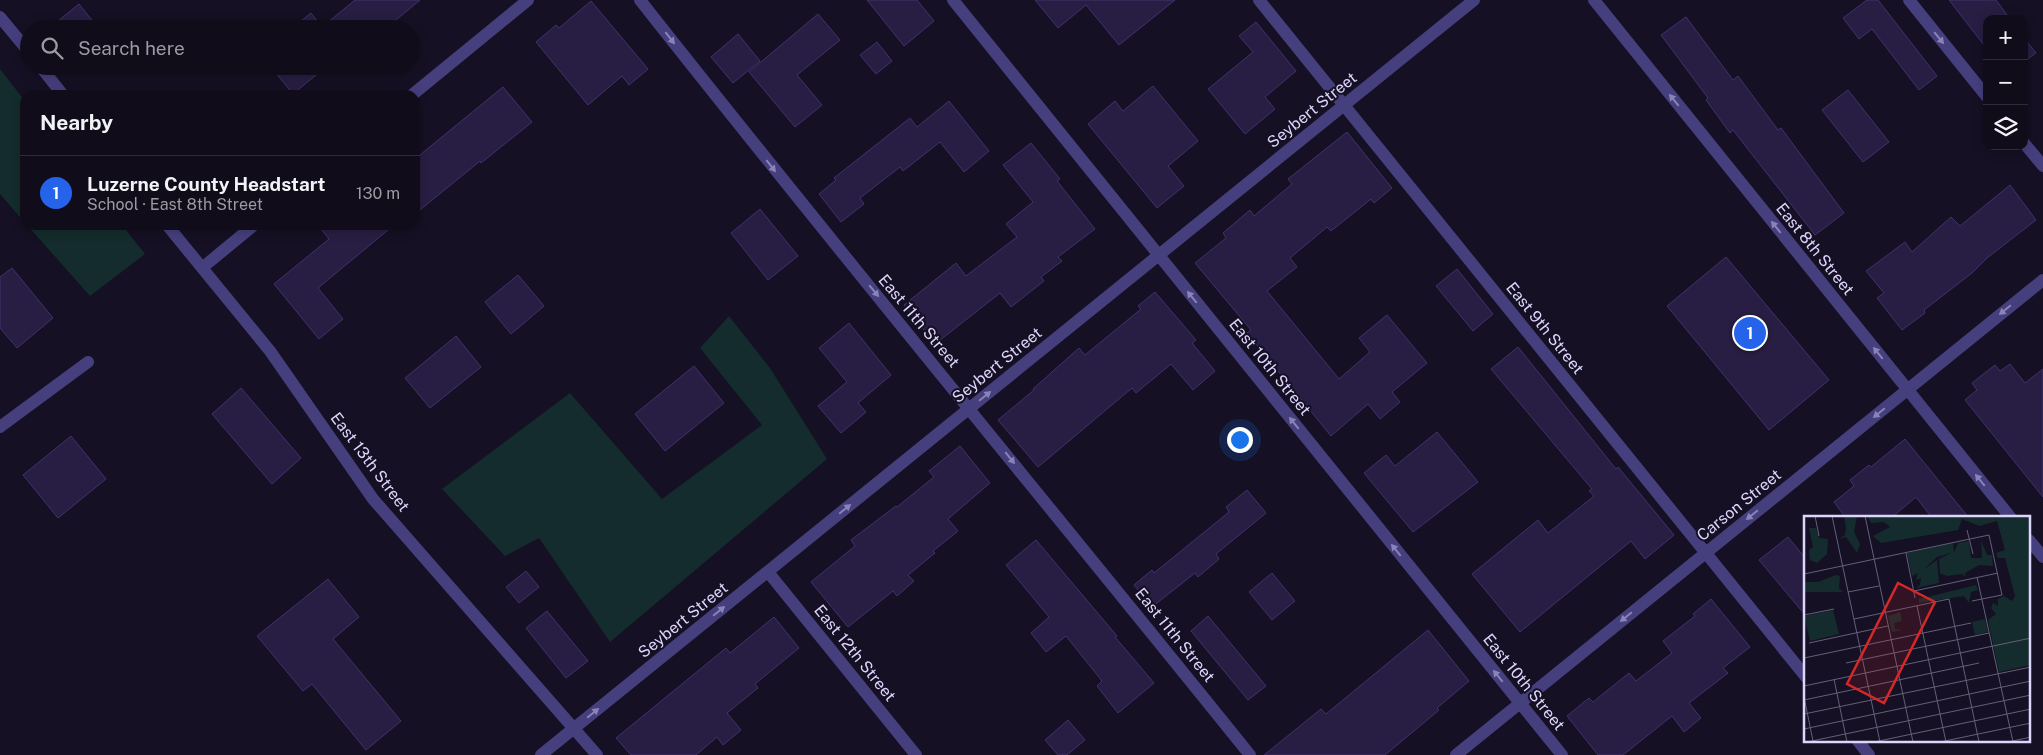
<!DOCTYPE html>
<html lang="en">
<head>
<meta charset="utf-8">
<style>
	:root { --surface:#100c1a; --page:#1e1a27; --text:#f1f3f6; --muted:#9c9ba2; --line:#302c39; --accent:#2563eb }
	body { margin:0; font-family:"Public Sans",sans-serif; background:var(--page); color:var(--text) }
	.controls { position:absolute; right:15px; top:15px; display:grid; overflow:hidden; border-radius:10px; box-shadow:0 2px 12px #0003 }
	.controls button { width:45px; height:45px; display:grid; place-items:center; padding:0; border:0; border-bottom:1px solid var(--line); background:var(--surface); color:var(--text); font:25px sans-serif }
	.you { position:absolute; left:1239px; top:439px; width:18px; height:18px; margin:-12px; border:4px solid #fff; border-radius:50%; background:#1a73e8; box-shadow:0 0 0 8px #1a73e833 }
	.badge { display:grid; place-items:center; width:32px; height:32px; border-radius:50%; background:var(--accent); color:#fff; font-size:16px; font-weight:700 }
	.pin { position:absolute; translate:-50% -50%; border:2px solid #fff; box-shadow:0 1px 5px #0006 }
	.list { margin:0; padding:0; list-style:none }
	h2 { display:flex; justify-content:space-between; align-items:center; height:65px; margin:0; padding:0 20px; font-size:21px }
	h2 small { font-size:16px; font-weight:400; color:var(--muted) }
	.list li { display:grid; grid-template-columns:32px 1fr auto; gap:15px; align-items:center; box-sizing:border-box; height:75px; padding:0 20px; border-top:1px solid var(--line) }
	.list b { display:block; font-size:19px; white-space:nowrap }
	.list p { margin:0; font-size:16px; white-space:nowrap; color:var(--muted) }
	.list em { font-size:16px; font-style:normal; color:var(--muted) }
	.icon { flex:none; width:28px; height:28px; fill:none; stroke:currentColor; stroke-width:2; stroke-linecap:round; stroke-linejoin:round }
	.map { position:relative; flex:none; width:2043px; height:755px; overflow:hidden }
	.search { position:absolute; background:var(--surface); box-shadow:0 2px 12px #0003; left:20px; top:20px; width:400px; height:55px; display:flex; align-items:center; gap:12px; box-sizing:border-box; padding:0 18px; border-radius:28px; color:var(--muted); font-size:19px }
	.panel { position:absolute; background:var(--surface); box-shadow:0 2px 12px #0003; left:20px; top:90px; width:400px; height:140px; border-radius:15px }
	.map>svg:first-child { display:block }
</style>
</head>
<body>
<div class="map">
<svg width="2043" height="755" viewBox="0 0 2043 755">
	<rect width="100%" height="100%" fill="#151023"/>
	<path fill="#142c2d" d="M0,69L25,101V223L0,194Z
		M27,225H122L145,254L90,296Z
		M729,316L770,368L827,459L610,642L539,538L505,556L442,489L570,393L662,499L762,425L700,348Z"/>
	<path fill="#281e43" stroke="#41326d" d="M355,0H420L385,29H291L311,13L322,27Z
		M867,0H917L934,21L904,46Z
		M1035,0H1175L1119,45L1086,5L1058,28Z
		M1867,0H1878L1937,76L1919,90L1872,29L1859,39L1843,18Z
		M1949,0H1996L2010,19H1987V49Z
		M591,1L648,69L629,85L622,76L588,105L536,42L556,25L559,28Z
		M79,4L99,29H48Z
		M818,14L840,40L797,75L822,105L795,127L749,72Z
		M1686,17L1733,80L1738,76L1778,130L1781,128L1844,213L1815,235L1733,130L1730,133L1706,100L1708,98L1661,35Z
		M1256,22L1296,71L1265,97L1275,109L1245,134L1208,89L1253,52L1239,36Z
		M738,34L760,61L733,83L711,57Z
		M2024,38L2036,53L2024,62Z
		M877,42L892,61L876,74L860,55Z
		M270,66H327L293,94Z
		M1153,86L1198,141L1168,166L1184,186L1157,208L1088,124L1115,101L1123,111Z
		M503,87L532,122L481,163L480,161L415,214V159Z
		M1848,90L1889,142L1863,162L1822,110Z
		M949,101L989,151L964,172L940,142L903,171L900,167L860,198L864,204L841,222L819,194L836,180L834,178L910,118L917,127Z
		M1347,132L1392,188L1374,203L1371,199L1331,231L1327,227L1290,258L1297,267L1267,291L1339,379L1370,352L1359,338L1387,315L1427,363L1392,392L1400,402L1380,419L1368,404L1331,436L1247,333L1251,330L1195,263L1226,238L1223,233L1250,210L1254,216L1292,184L1288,179Z
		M1031,143L1060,179L1057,181L1095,229L1058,257L1062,261L1041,277L1044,281L1011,307L1000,293L935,344L904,305L956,263L966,276L1017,237L1006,224L1033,202L1003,165Z
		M2010,185L2036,220L1987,258L1972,273L1924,310L1925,313L1902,330L1877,298L1884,293L1866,271L1905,242L1912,252L1951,217L1960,226Z
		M760,209L798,256L768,280L731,233Z
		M318,225H394L318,288L343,319L319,339L274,284L329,239Z
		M1726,257L1829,380L1769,430L1667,306Z
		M12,268L53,318L17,348L0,328V277Z
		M1457,269L1493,314L1473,331L1436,286Z
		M518,275L544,306L511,334L485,302Z
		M1155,292L1196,340L1192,343L1215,371L1193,390L1171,364L1136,393L1132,388L1038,467L998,420L1034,390L1033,389L1079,348L1085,355L1141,309L1138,306Z
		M849,323L891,375L858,403L866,412L841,433L818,406L847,382L819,348Z
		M456,336L481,367L430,408L405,378Z
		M1518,347L1616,469L1618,467L1674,535L1645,559L1631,541L1520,632L1472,574L1538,520L1548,533L1594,496L1589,491L1592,489L1491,369Z
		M2010,364L2025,383L2043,369V497L1965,400L1977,390L1972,383L1995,365L2000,371Z
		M694,366L724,403L665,451L635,414Z
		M241,388L301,458L272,484L212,414Z
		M1437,432L1478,482L1413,532L1364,473L1386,455L1395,466Z
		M71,436L106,479L58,518L23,475Z
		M1905,439L1969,518H1932L1916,497L1891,518H1846L1834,502L1854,486L1850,480L1869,465L1871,467Z
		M960,446L990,483L948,519L958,531L933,551L935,553L908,575L914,581L897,596L893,591L848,627L811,582L855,546L851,540L896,506L897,507L934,477L929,471Z
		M1247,490L1266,513L1216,554L1219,559L1198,577L1195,573L1152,607L1134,585L1152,570L1154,573L1229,512L1226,507Z
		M1788,537L1806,559V616L1759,560Z
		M1036,540L1117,636L1115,637L1154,683L1118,713L1097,686L1102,681L1066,636L1046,652L1031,633L1049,617L1006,565Z
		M526,571L539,587L519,603L506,587Z
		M1272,573L1295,601L1272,620L1249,592Z
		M328,579L359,617L333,639L401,721L366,750L312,684L303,691L257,636Z
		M1711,599L1750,647L1723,668L1728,673L1689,703L1701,718L1684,732L1672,716L1623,755H1598L1567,716L1589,698L1593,702L1629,673L1636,681L1672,653L1663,641L1695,616L1693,614Z
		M547,611L588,661L566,678L526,628Z
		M1208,616L1266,686L1248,700L1191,631Z
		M774,617L799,648L755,684L758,688L727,713L741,730L723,745L717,737L696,755H631L616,738L726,648L730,653Z
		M1428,630L1469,681L1437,708L1439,710L1385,755H1264L1321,709L1326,714Z
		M1068,720L1085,740L1067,755H1058L1045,740Z"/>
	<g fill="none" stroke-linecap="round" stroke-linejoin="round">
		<path stroke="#463f7e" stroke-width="12" d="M640,0C840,254 1047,503 1250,755
			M953,0L1562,755
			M1259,0L1806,677
			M1594,0L2011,518
			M1909,0L1987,97
			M0,17L29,52
			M40,66L63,95
			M412,95L528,0
			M2024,143L2043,166
			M167,225L270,351L373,499L597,755
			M202,268L254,225
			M0,427L88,362
			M2029,540L2043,557
			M768,572L916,755
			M1858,741L1869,755
			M541,755L1474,0
			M1456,755L2043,280"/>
	</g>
	<defs><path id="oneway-solid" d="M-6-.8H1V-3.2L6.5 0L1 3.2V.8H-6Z" transform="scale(1.25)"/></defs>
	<g fill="#8a83b7">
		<use href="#oneway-solid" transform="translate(670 38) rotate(52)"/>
		<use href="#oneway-solid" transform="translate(1939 38) rotate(51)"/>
		<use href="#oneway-solid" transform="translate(1674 100) rotate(-129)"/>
		<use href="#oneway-solid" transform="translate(771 166) rotate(52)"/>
		<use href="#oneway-solid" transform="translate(1776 227) rotate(-129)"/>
		<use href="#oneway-solid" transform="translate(874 291) rotate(50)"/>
		<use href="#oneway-solid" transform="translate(1192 297) rotate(-129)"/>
		<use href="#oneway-solid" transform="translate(2005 310) rotate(141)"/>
		<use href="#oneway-solid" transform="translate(1878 353) rotate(-129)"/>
		<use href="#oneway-solid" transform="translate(985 396) rotate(-39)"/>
		<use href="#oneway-solid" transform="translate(1879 413) rotate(141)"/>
		<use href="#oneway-solid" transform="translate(1294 423) rotate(-129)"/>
		<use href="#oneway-solid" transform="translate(1010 458) rotate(51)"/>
		<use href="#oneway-solid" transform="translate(1980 480) rotate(-129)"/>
		<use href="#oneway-solid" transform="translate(845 509) rotate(-39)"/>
		<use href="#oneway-solid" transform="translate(1752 515) rotate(141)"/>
		<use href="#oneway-solid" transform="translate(1396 550) rotate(-129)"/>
		<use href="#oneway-solid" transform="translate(719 611) rotate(-39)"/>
		<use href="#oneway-solid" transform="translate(1626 617) rotate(141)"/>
		<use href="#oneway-solid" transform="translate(1498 676) rotate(-129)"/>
		<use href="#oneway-solid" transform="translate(593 713) rotate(-39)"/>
	</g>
	<g text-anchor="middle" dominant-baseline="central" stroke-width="4" stroke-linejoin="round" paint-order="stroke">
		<g font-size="16" fill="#ddd6fc" stroke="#151023">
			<text transform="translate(1312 110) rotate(-39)">Seybert Street</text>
			<text transform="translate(1815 249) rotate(51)">East 8th Street</text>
			<text transform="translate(919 321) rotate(50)">East 11th Street</text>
			<text transform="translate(1545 328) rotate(51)">East 9th Street</text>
			<text transform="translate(997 365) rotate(-39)">Seybert Street</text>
			<text transform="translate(1270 367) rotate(51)">East 10th Street</text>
			<text transform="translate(370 462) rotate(53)">East 13th Street</text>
			<text transform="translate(1739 505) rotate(-39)">Carson Street</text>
			<text transform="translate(683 620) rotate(-39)">Seybert Street</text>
			<text transform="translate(1175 635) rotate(51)">East 11th Street</text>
			<text transform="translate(855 653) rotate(51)">East 12th Street</text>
			<text transform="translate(1524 682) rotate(51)">East 10th Street</text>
		</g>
	</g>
	<g transform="translate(1804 516)">
		<rect width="226" height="226" fill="#151023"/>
		<path d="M40,0H53L50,16L56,28L53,37L42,21L35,23L41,19L42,12ZM226,0V149L195,156L184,104L192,98L187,92L189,87L194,90V83L200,80L208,85L211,80L201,42H194L192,37L201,34L193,5L175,10L158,3L154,14L77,27L69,20L86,11L80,6L67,7L64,1ZM5,12H12L15,22L24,23L23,38L13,47L6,44L5,34L9,31ZM177,24L183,39H188L189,50L175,49L161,57L162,61L158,58L143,60L136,57L135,43L147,37L133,41L119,54L133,44L135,67L112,72L116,69L117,62L112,64L114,57L108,60L103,37L149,27L150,37L154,27L165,25L167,42H178ZM32,59L36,60L35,72L39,76H0V66H14ZM172,69L174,74L167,76L165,87L160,80L115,87V83ZM29,94L35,118L6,125L0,100ZM96,96L98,105L90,107L91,113L98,114L88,116L84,100ZM181,103L184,116L171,119L168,106Z" fill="#142c2d"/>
		<path fill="none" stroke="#655f7a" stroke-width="1" d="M11,0L15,20M28,0L76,226M61,0L109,226M163,14L169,38M102,37L111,82M0,58L185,19L198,79L168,85M173,61L209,226M110,75L194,57M44,76L75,70M113,90L142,226M0,99L30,93M50,103L145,83L175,226M5,127L84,110M0,142L167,107M42,147L185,117M30,163L43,226M0,170L227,122M0,181L9,225M0,184L175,147M0,198L227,151M0,213L227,165M3,226L227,179M70,226L227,193M136,226L227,207M204,226L227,221"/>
		<path fill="#d62828" fill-opacity="0.15" stroke="#d62828" stroke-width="2.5" d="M94,67L131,86L80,187L43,168Z"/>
		<rect width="226" height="226" fill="none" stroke="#ddd6fc" stroke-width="2.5"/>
	</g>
</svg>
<div class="controls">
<button>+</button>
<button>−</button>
<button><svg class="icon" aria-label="layers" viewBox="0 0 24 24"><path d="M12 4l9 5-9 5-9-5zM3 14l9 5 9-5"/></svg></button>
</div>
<div class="you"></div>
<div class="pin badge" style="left:1750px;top:333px">1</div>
<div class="search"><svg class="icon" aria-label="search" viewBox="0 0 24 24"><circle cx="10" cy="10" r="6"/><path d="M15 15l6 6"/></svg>Search here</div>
<section class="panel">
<h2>Nearby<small></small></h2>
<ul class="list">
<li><span class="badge">1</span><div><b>Luzerne County Headstart</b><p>School · East 8th Street</p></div><em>130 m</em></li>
</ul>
</section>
</div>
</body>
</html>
